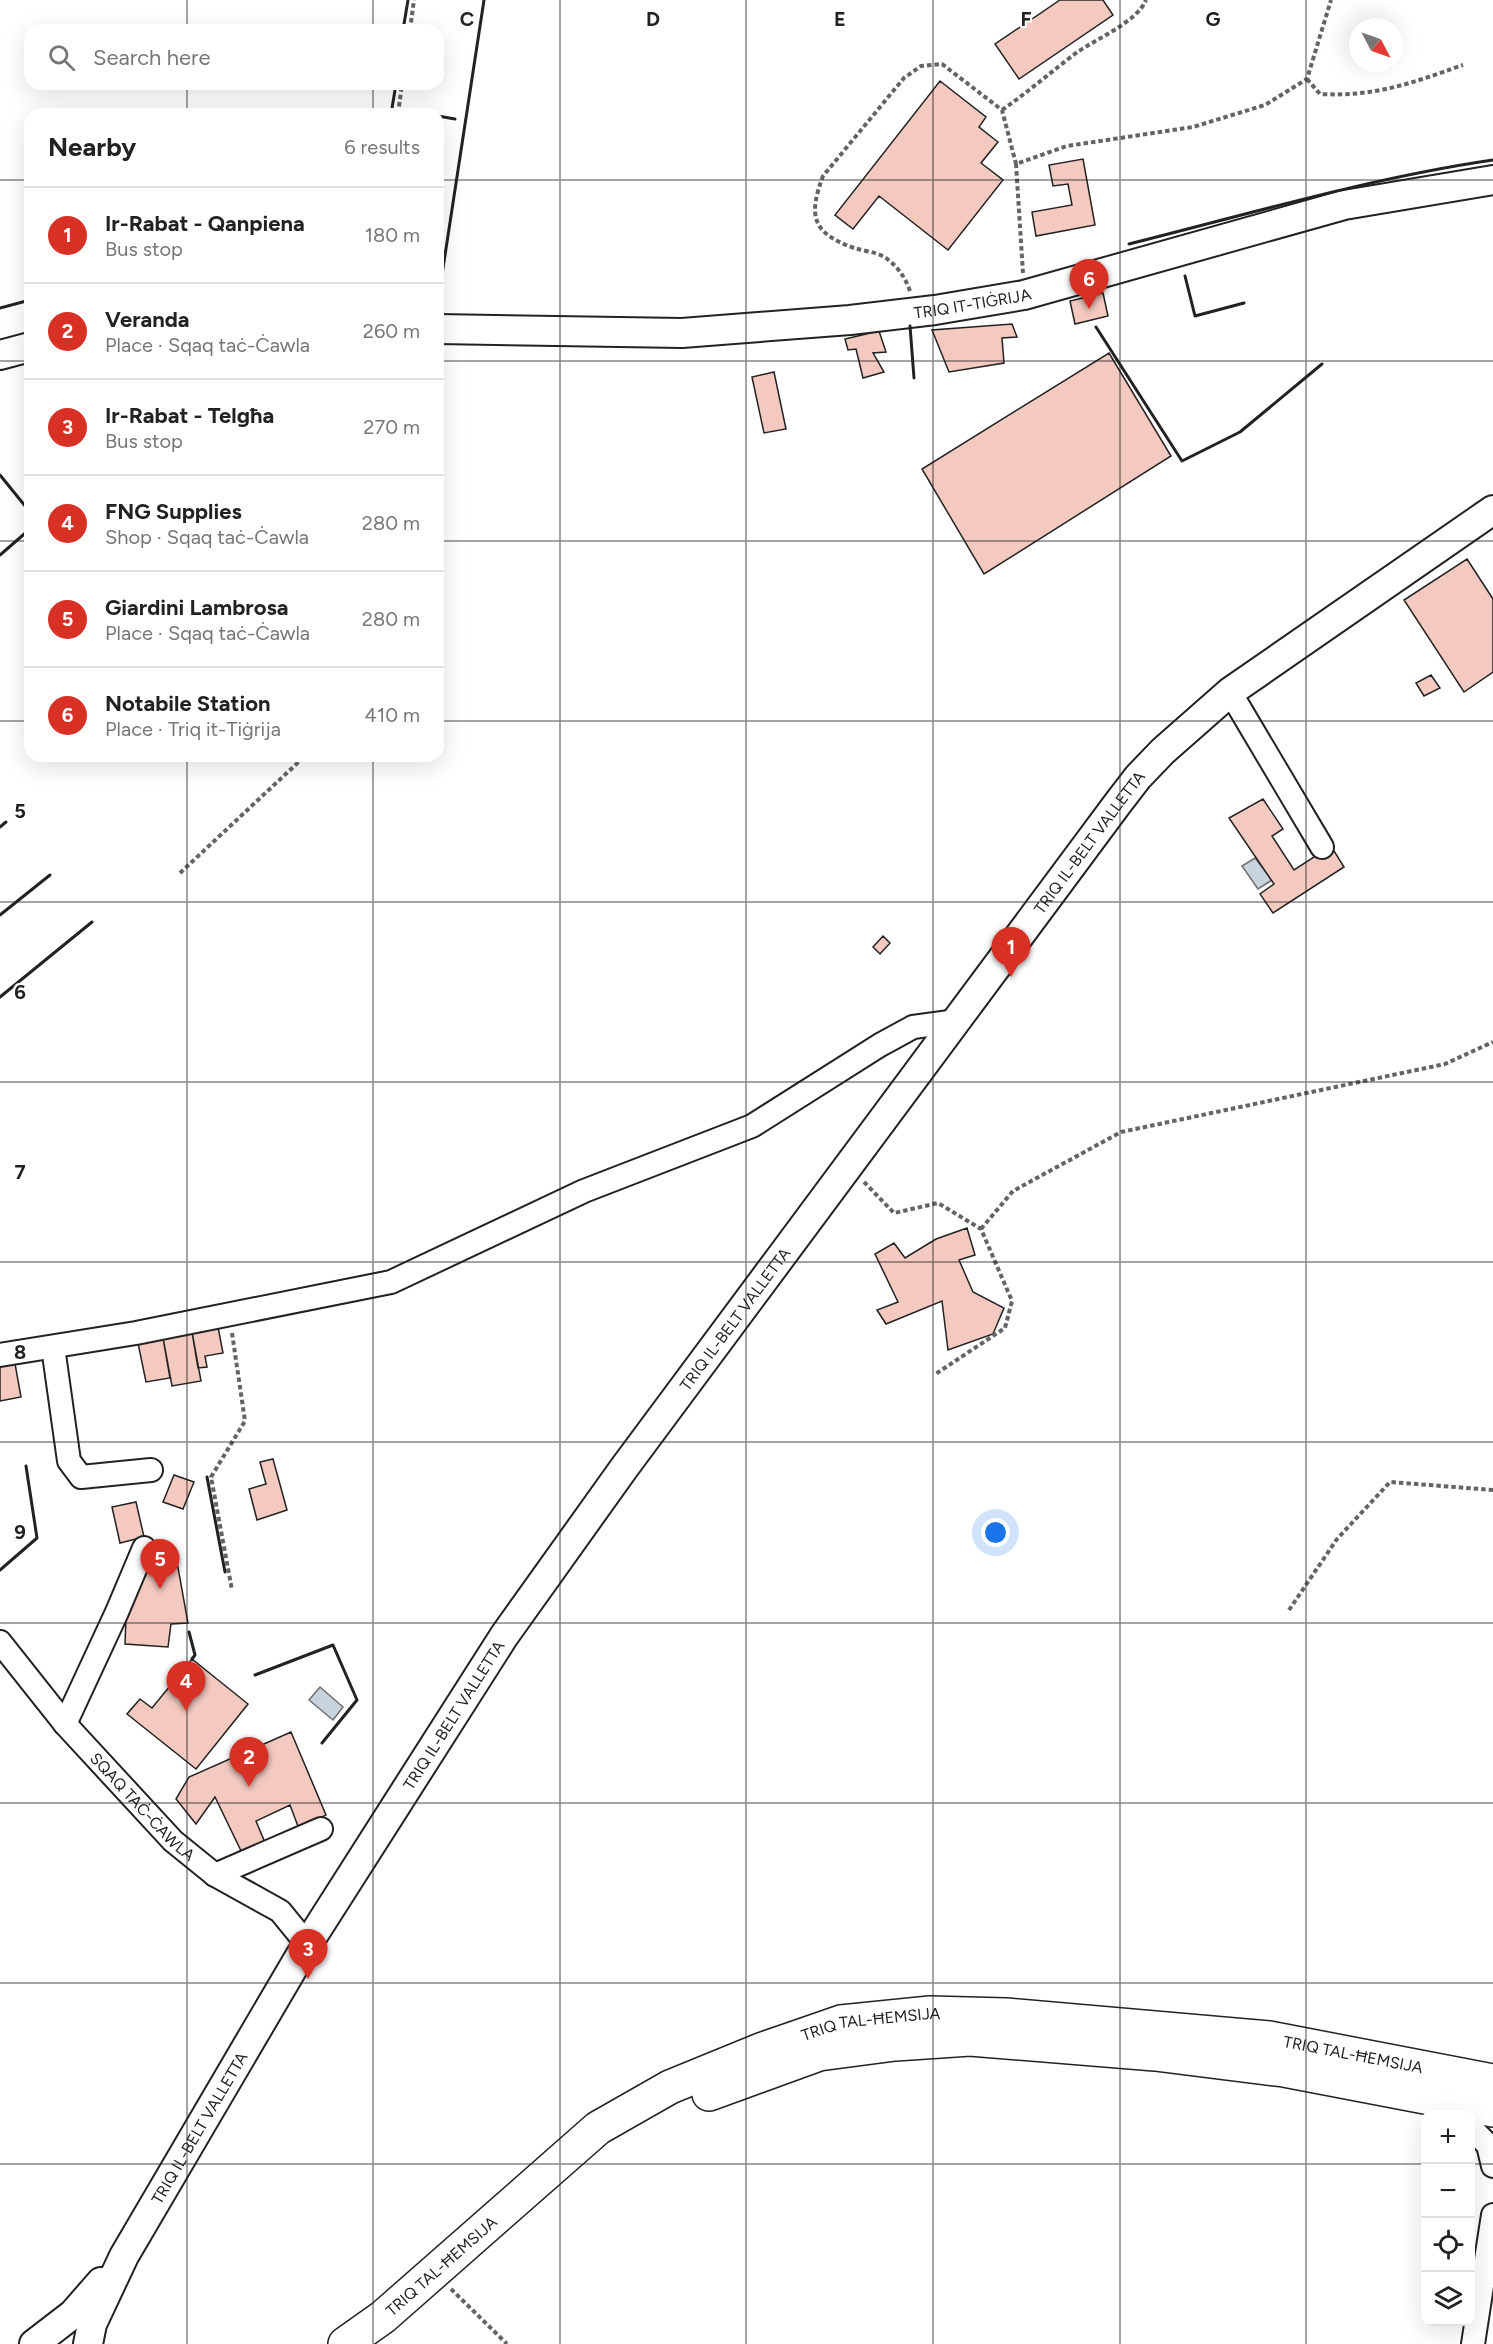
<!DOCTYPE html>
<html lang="en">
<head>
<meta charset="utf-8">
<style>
	:root { --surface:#fff; --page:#f6f6f6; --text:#222; --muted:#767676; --line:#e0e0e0; --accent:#d93025 }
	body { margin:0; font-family:Figtree,sans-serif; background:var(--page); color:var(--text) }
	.controls { position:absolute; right:18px; bottom:18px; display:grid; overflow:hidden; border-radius:12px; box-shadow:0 6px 24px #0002 }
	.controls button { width:54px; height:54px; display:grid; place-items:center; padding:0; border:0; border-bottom:2px solid var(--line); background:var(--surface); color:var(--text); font:30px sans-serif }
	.compass { position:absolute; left:1349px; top:18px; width:54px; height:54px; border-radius:50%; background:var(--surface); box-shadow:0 6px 24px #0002; rotate:131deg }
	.you { position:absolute; left:996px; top:1533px; width:21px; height:21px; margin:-15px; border:4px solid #fff; border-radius:50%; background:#1a73e8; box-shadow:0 0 0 9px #1a73e833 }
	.badge { display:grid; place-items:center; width:39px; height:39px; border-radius:50%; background:var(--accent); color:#fff; font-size:20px; font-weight:700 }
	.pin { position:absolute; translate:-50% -50px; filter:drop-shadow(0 2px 3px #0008) }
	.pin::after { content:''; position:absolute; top:32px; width:21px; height:18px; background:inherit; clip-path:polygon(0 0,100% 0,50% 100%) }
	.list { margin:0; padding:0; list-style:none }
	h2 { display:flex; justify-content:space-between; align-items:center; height:78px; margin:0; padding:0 24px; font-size:26px }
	h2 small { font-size:20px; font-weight:400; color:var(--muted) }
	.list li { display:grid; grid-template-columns:39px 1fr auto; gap:18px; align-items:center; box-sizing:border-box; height:96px; padding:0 24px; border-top:2px solid var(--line) }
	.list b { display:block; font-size:22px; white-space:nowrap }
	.list p { margin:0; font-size:20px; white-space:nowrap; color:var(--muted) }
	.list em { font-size:20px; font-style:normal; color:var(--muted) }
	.icon { flex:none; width:33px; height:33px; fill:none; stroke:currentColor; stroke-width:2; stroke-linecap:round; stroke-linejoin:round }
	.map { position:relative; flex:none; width:1493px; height:2344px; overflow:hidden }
	.search { position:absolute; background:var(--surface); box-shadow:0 6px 24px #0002; left:24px; top:24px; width:420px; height:66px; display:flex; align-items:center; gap:15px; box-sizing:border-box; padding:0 21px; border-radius:18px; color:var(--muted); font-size:22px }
	.panel { position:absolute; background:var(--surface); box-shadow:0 6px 24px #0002; left:24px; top:108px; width:420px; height:654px; border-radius:18px }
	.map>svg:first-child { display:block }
</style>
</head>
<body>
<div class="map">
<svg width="1493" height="2344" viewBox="0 0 1493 2344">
	<rect width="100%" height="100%" fill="#fff"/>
	<path fill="#c7d3dd" stroke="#6f6f6f" stroke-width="1.5" d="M1255,858L1272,880L1258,889L1242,866Z
		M320,1687L343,1707L333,1720L309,1700Z"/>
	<path fill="#f3c9c0" stroke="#222" stroke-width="1.5" d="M1060,0H1103L1113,15L1019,79L995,44Z
		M940,81L986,117L979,127L998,142L981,163L1003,180L948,250L879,196L853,229L835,215Z
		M1083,159L1095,225L1036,236L1032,212L1072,205L1068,184L1053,186L1049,165Z
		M1103,293L1108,316L1075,324L1070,301Z
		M1012,324L1017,337L1002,338L1004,363L949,372L932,330Z
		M879,331L886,352L873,353L884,372L863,378L856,349L848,350L845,339Z
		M1109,353L1171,456L984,574L922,469Z
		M774,372L786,429L764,433L752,377Z
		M1467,559L1493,599V672L1464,692L1404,600Z
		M1431,675L1440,688L1424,696L1416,683Z
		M1263,799L1283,829L1272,836L1294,870L1331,846L1344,867L1273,913L1260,894L1274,884L1229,818Z
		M883,936L890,943L880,954L873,947Z
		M967,1228L975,1255L959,1260L973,1292L1004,1308L993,1334L948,1350L942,1301L886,1324L877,1310L898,1302L875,1254L894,1243L905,1258L936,1239Z
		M218,1327L223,1353L205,1356L207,1367L198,1368L192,1332Z
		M192,1332L201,1381L172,1386L163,1338Z
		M163,1338L170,1378L146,1382L138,1343Z
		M14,1358L21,1397L0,1401V1361Z
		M273,1459L287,1510L257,1520L249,1489L266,1484L260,1462Z
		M174,1475L194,1482L183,1509L163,1502Z
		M136,1502L144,1537L120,1543L112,1507Z
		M155,1554L177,1562L188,1623L171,1624L168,1647L125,1644L126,1617Z
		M192,1659L248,1704L196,1769L127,1714L140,1699L152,1708Z
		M291,1732L326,1815L299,1829L290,1805L256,1821L266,1845L244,1857L215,1797L196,1824L176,1799L189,1777Z"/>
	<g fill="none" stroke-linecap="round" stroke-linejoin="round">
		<g stroke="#222" stroke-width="26">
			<g id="minor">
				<path d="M1230,692L1322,847"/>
				<path d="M53,1347L69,1461L81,1477L151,1470"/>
				<path d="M0,1355L136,1333L391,1282L584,1191L752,1126L880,1045L913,1027L957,1021"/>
				<path id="s1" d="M0,1642L65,1724L173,1841L215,1875L280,1911L307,1944"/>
				<path d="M65,1724L117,1612L144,1548"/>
				<path d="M215,1875L321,1829"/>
				<path d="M1470,2127L1488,2145L1493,2166"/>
				<path d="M1473,2344L1493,2215"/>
			</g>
		</g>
		<g stroke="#222" stroke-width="32">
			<g id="major">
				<path id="s2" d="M438,329L682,333L850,320L935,310L1024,295L1344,205L1493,180"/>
				<path d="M0,355L30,347"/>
				<path d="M34,2344L73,2314L101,2282"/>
				<path id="s3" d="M88,2344L92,2324L124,2256L300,1956L504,1636L624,1468L1118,803L1138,777L1163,751L1230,692L1493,510"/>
			</g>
		</g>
		<g stroke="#222" stroke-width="36">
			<g id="highway">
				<path d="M709,2094L819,2054L895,2044L970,2039L1155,2054L1284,2070L1493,2110"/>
				<path d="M39,2344H40"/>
				<path id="s4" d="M345,2344L383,2317L598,2128L670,2087L763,2049L841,2022L930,2013L1006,2015L1269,2038L1493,2081"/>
			</g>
		</g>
		<path stroke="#646464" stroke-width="4" stroke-dasharray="4.5 3" stroke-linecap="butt" d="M410,30L414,0
			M1307,79L1320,94C1375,97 1412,83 1463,65
			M1002,110C1028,92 1051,72 1076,53C1096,39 1137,22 1146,0
			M398,114L402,84
			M1023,273L1016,164L1067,146L1193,127L1265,105L1307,79L1331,0
			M910,291C905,277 898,267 886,258C877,252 864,251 854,248C812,233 808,216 823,176L904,78L921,66L942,64L1002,110L1016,164
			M180,873L305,756
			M864,1182L894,1213L938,1203L981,1229L1012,1301L1005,1328L934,1375
			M981,1229L1013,1191L1121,1132L1445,1064L1493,1042
			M232,1333L245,1421L211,1477L232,1590
			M1289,1610L1337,1539L1390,1482L1493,1490
			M451,2289L507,2344"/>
		<use href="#minor" stroke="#fff" stroke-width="22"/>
		<use href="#major" stroke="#fff" stroke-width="28"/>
		<use href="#highway" stroke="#fff" stroke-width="33"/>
		<path stroke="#222" stroke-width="3" d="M403,30L408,0
			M405,110L428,114
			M391,114L396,84
			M438,116L455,119
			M1129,244C1249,214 1370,178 1493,160
			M1185,276L1195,316L1244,303
			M438,301L484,0
			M0,308L30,300
			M910,326L914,378
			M1096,327L1182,461L1240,432L1322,364
			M0,475L30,512
			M0,555L30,529
			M0,827L6,822
			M0,915L50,875
			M0,997L92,922
			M207,1477L225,1572
			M0,1570L37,1538L26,1466
			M189,1632L195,1655L192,1659
			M255,1675L333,1645L357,1700L322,1743"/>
	</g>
	<path fill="none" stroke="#222" stroke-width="1.5" stroke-opacity="0.55" d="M187,0V30M373,0V30M560,0V2344M746,0V2344M933,0V2344M1120,0V2344M1306,0V2344M187,84V114M373,84V114M0,180H30M438,180H1493M0,361H30M438,361H1493M0,541H30M438,541H1493M0,721H30M438,721H1493M187,756V2344M373,756V2344M0,902H1493M0,1082H1493M0,1262H1493M0,1442H1493M0,1623H1493M0,1803H1493M0,1983H1493M0,2164H1426M1470,2164H1493"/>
	<g text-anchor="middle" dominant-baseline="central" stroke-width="4.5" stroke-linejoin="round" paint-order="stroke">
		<g font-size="16" fill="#222" stroke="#fff">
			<text stroke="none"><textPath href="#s2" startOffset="536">TRIQ IT-TIĠRIJA</textPath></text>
			<text stroke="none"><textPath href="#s3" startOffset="1809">TRIQ IL-BELT VALLETTA</textPath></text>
			<text stroke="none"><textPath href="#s3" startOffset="1215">TRIQ IL-BELT VALLETTA</textPath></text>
			<text stroke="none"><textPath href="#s3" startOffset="729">TRIQ IL-BELT VALLETTA</textPath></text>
			<text stroke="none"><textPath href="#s1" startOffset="218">SQAQ TAĊ-ĊAWLA</textPath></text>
			<text stroke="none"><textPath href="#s4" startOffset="628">TRIQ TAL-ĦEMSIJA</textPath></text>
			<text stroke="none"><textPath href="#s4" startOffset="1114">TRIQ TAL-ĦEMSIJA</textPath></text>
			<text stroke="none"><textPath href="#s3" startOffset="244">TRIQ IL-BELT VALLETTA</textPath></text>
			<text stroke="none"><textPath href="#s4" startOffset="124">TRIQ TAL-ĦEMSIJA</textPath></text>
		</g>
	</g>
	<g font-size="20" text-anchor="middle" font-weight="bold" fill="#222" stroke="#fff" stroke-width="4.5" stroke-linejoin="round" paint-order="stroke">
		<text x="467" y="26">C</text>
		<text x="653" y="26">D</text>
		<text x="840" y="26">E</text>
		<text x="1026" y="26">F</text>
		<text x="1213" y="26">G</text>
		<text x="20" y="818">5</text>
		<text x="20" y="999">6</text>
		<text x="20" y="1179">7</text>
		<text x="20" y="1359">8</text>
		<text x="20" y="1539">9</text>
	</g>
</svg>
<div class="controls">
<button>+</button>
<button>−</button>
<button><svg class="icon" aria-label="locate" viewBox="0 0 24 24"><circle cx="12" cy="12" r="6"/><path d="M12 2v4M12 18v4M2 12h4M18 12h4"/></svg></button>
<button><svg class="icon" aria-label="layers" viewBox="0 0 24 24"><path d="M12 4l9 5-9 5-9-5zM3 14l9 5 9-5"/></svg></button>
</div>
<svg class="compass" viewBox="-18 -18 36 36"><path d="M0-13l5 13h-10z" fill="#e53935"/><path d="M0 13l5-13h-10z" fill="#767676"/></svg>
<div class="you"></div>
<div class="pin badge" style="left:1011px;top:977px">1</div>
<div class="pin badge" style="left:249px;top:1787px">2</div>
<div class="pin badge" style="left:308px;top:1979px">3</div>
<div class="pin badge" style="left:186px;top:1711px">4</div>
<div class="pin badge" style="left:160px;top:1589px">5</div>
<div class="pin badge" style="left:1089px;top:309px">6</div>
<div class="search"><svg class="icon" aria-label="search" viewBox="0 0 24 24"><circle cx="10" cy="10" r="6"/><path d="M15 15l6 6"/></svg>Search here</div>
<section class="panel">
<h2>Nearby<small>6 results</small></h2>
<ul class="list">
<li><span class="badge">1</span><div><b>Ir-Rabat - Qanpiena</b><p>Bus stop</p></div><em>180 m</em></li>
<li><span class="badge">2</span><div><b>Veranda</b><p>Place · Sqaq taċ-Ċawla</p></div><em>260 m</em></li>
<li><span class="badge">3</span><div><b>Ir-Rabat - Telgħa</b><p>Bus stop</p></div><em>270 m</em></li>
<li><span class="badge">4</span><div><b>FNG Supplies</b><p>Shop · Sqaq taċ-Ċawla</p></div><em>280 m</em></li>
<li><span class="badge">5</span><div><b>Giardini Lambrosa</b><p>Place · Sqaq taċ-Ċawla</p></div><em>280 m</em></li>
<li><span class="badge">6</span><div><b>Notabile Station</b><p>Place · Triq it-Tiġrija</p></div><em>410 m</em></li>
</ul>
</section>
</div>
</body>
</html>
